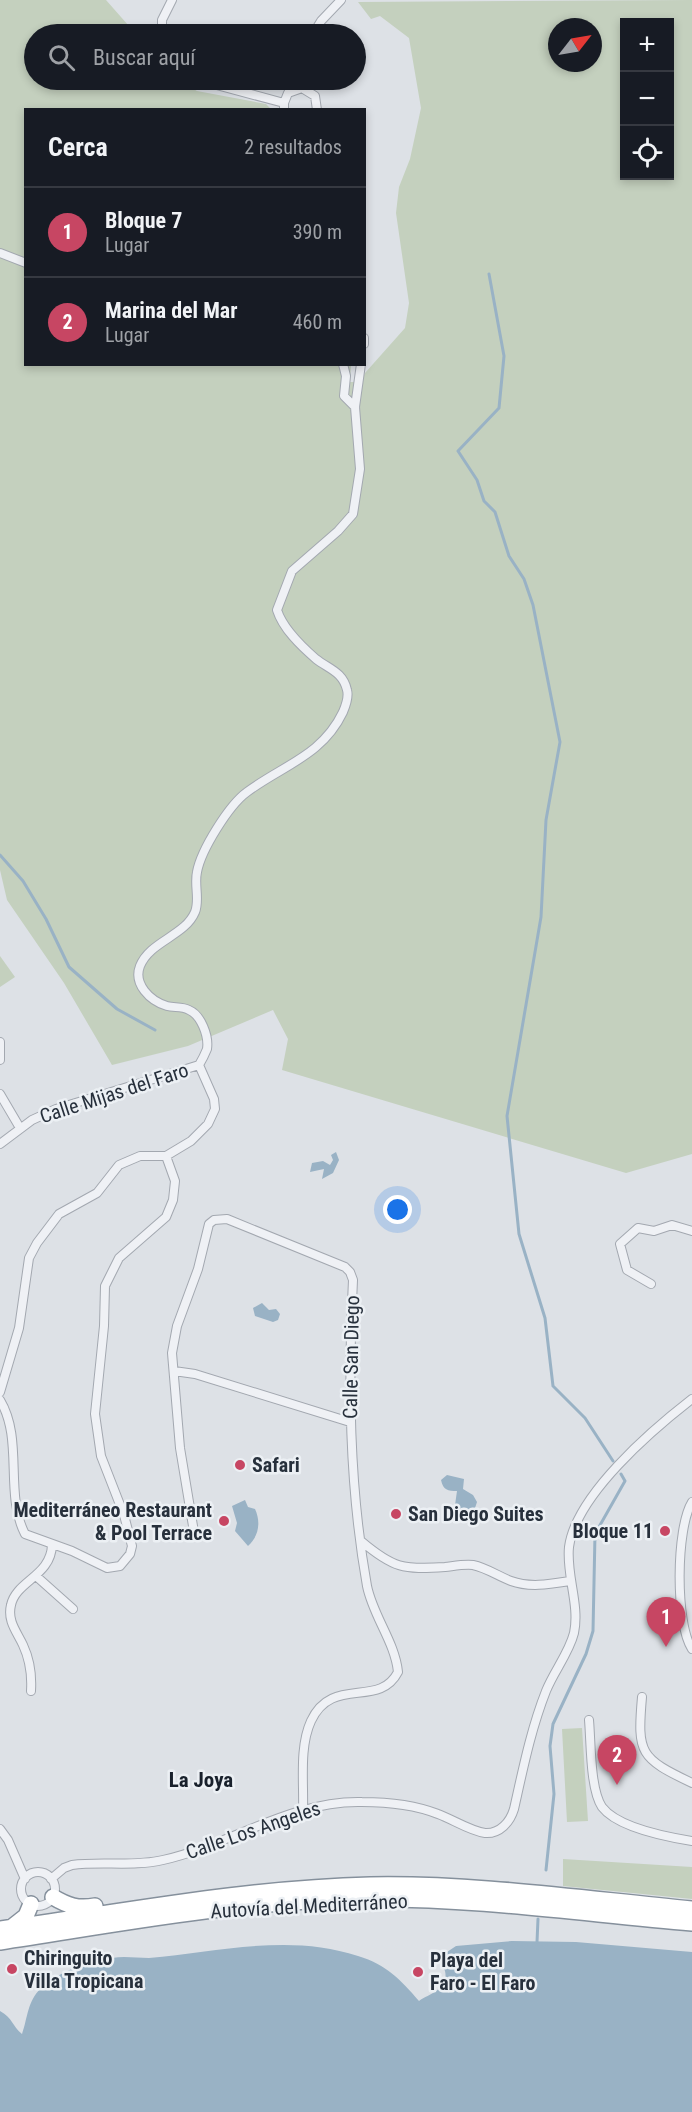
<!DOCTYPE html>
<html lang="es">
<head>
<meta charset="utf-8">
<style>
	:root { --surface:#171b24; --page:#20242c; --text:#f1f3f6; --muted:#9ea1a6; --line:#363941; --accent:#c74663 }
	body { margin:0; font-family:"Roboto Condensed",sans-serif; background:var(--page); color:var(--text) }
	.controls { position:absolute; right:18px; top:18px; display:grid; overflow:hidden; border-radius:0px; box-shadow:0 3px 9px #0003 }
	.controls button { width:54px; height:54px; display:grid; place-items:center; padding:0; border:0; border-bottom:2px solid var(--line); background:var(--surface); color:var(--text); font:30px sans-serif }
	.compass { position:absolute; left:548px; top:18px; width:54px; height:54px; border-radius:50%; background:var(--surface); box-shadow:0 3px 9px #0003; rotate:59deg }
	.you { position:absolute; left:398px; top:1210px; width:21px; height:21px; margin:-15px; border:4px solid #fff; border-radius:50%; background:#1a73e8; box-shadow:0 0 0 9px #1a73e833 }
	.badge { display:grid; place-items:center; width:39px; height:39px; border-radius:50%; background:var(--accent); color:#fff; font-size:20px; font-weight:700 }
	.pin { position:absolute; translate:-50% -50px; filter:drop-shadow(0 2px 3px #0008) }
	.pin::after { content:''; position:absolute; top:32px; width:21px; height:18px; background:inherit; clip-path:polygon(0 0,100% 0,50% 100%) }
	.list { margin:0; padding:0; list-style:none }
	h2 { display:flex; justify-content:space-between; align-items:center; height:78px; margin:0; padding:0 24px; font-size:26px }
	h2 small { font-size:20px; font-weight:400; color:var(--muted) }
	.list li { display:grid; grid-template-columns:39px 1fr auto; gap:18px; align-items:center; box-sizing:border-box; height:90px; padding:0 24px; border-top:2px solid var(--line) }
	.list b { display:block; font-size:22px; white-space:nowrap }
	.list p { margin:0; font-size:20px; white-space:nowrap; color:var(--muted) }
	.list em { font-size:20px; font-style:normal; color:var(--muted) }
	.icon { flex:none; width:33px; height:33px; fill:none; stroke:currentColor; stroke-width:2; stroke-linecap:round; stroke-linejoin:round }
	.map { position:relative; flex:none; width:692px; height:2112px; overflow:hidden }
	.search { position:absolute; background:var(--surface); box-shadow:0 3px 9px #0003; left:24px; top:24px; width:342px; height:66px; display:flex; align-items:center; gap:15px; box-sizing:border-box; padding:0 21px; border-radius:33px; color:var(--muted); font-size:22px }
	.panel { position:absolute; background:var(--surface); box-shadow:0 3px 9px #0003; left:24px; top:108px; width:342px; height:258px; border-radius:0px }
	.map>svg:first-child { display:block }
</style>
</head>
<body>
<div class="map">
<svg width="692" height="2112" viewBox="0 0 692 2112">
	<rect width="100%" height="100%" fill="#dde1e6"/>
	<path fill="#c4d0be" fill-rule="evenodd" d="M0,0H106L136,34H34V80H178L197,91L266,104L271,109L26,110V364L351,365L350,382H361L365,373L405,328L409,303L396,213L399,187L410,159L421,108L409,38L380,16L371,19L358,2L692,0V1154L626,1173L282,1070L288,1039L273,1010L188,1046L112,1065L64,983L7,900L0,870ZM624,22H670V176H624ZM557,27H593V63H557Z
		M0,956L15,977L0,987Z
		M582,1728L588,1821L567,1822L562,1729Z
		M563,1859L692,1867V1899L563,1886Z"/>
	<path fill="#99b2c5" d="M336,1152L339,1160L333,1173L322,1179L324,1169L310,1172L312,1163L323,1161L330,1165L333,1160L331,1155Z
		M262,1303L269,1310L276,1309L280,1314L278,1320L273,1322L255,1316L253,1308Z
		M447,1475L464,1479L463,1489L473,1495L477,1502L473,1514L465,1517V1514L458,1511L455,1505L457,1491C448,1491 443,1490 441,1480Z
		M245,1500L248,1507L255,1509C261,1522 259,1536 248,1546L235,1531L237,1523L232,1506Z
		M512,1941L576,1942L692,1952V2112H0V2011C13,2018 12,2026 22,2034C28,2017 27,2002 41,1988C58,1972 89,1961 112,1958C124,1956 137,1958 149,1958C219,1952 289,1933 358,1956C387,1965 400,1979 419,2001C431,1993 449,1989 445,1971C443,1965 440,1964 438,1958L456,1946Z"/>
	<g fill="none" stroke-linecap="round" stroke-linejoin="round">
		<path stroke="#99b2c5" stroke-width="3" d="M489,274L504,356L499,408L458,451L477,480L484,501L495,512L509,556L524,579L533,605L560,742L546,820L541,917L507,1116L519,1234L545,1318L553,1386L585,1418L613,1461
			M0,855L23,881L46,919L69,967L117,1009L155,1030
			M546,1870L554,1794L550,1746L553,1724L586,1654L593,1631L595,1534L625,1481L621,1474
			M537,1942L538,1919"/>
		<g stroke="#a3a8b0" stroke-width="10">
			<path id="street" d="M162,34V20L172,0
				M313,34L321,21L341,0
				M198,80L284,103
				M284,110V103L288,93L302,88L315,96L317,110
				M0,253L26,263
				M364,338V344
				M343,364L346,376L344,396L355,407
				M0,1042V1060
				M199,1065C202,1060 205,1054 207,1049C209,1036 201,1015 189,1010C182,1006 174,1008 167,1006C150,1001 133,984 140,966C150,941 185,936 195,912C200,900 194,885 197,872C201,850 229,805 247,792C283,765 322,756 343,712C346,705 349,697 347,690C343,672 329,669 316,659C301,646 283,629 277,610L292,571L338,531L353,514L360,469L355,407L361,364
				M0,1094L20,1128
				M0,1144L32,1120L56,1109L199,1065
				M651,1284L627,1270L620,1244L638,1228L654,1231L672,1225L692,1231
				M174,1371L195,1374L350,1422
				M0,1392L19,1328L29,1258L37,1243L59,1214L97,1193L119,1165L140,1156H166L191,1141L208,1124L215,1109L214,1099L199,1065
				M0,1400C24,1440 4,1493 25,1534L72,1551L107,1568L120,1566L130,1554L132,1546L124,1515L101,1456L95,1414L104,1326L105,1286L119,1258L166,1217L173,1200L175,1181L166,1156
				M692,1502C676,1528 675,1623 692,1649
				M194,1532L180,1448L172,1353L177,1326L198,1269L209,1224L214,1220L227,1219L345,1267L350,1272L353,1280C348,1382 349,1485 367,1586C373,1616 395,1642 398,1672C379,1709 332,1675 311,1721C299,1747 304,1783 303,1810
				M361,1541C393,1568 403,1570 445,1567C454,1566 464,1564 473,1565C487,1568 498,1576 511,1581C530,1588 551,1584 570,1581
				M36,1576L73,1609
				M31,1691C32,1675 30,1660 23,1645C17,1632 7,1621 11,1605C16,1581 51,1576 52,1545
				M642,1697C637,1754 640,1758 692,1783
				M589,1720C591,1742 590,1789 602,1807C618,1828 667,1837 692,1841
				M0,1829L8,1840L25,1879
				M21 1889a17 17 0 1 1 34 0a17 17 0 1 1-34 0Z
				M51,1879L64,1868L72,1865C101,1861 134,1867 163,1860C230,1845 292,1800 362,1802C387,1802 415,1805 438,1814C452,1819 470,1831 485,1833C500,1834 510,1822 514,1809C523,1769 531,1729 546,1691C554,1671 569,1653 574,1633C580,1605 566,1575 569,1547C576,1495 652,1430 692,1399"/>
		</g>
		<g stroke="#85909c" stroke-width="18">
			<path id="highway" d="M53,1897C68,1906 78,1909 95,1906
				M12,1927L26,1916L31,1904
				M0,1929C123,1912 246,1888 370,1885C477,1883 585,1899 692,1909
				M0,1942C120,1924 249,1899 370,1899C477,1898 585,1914 692,1923"/>
		</g>
		<use href="#street" stroke="#eff1f5" stroke-width="8"/>
		<use href="#highway" stroke="#fff" stroke-width="15"/>
	</g>
	<g fill="#c74663" stroke="#ecf0f4" stroke-width="2">
		<circle cx="240" cy="1465" r="6"/>
		<circle cx="396" cy="1514" r="6"/>
		<circle cx="224" cy="1521" r="6"/>
		<circle cx="665" cy="1531" r="6"/>
		<circle cx="12" cy="1969" r="6"/>
		<circle cx="418" cy="1972" r="6"/>
	</g>
	<g text-anchor="middle" dominant-baseline="central" stroke-width="5" stroke-linejoin="round" paint-order="stroke">
		<g font-size="20" fill="#27303c" stroke="#ecf0f4">
			<text transform="translate(114 1093) rotate(-18)">Calle Mijas del Faro</text>
			<text transform="translate(351 1357) rotate(-89)">Calle San Diego</text>
			<text transform="translate(253 1830) rotate(-19)">Calle Los Angeles</text>
			<text transform="translate(309 1906) rotate(-3)">Autovía del Mediterráneo</text>
		</g>
		<g font-size="20" font-weight="bold" fill="#27303c" stroke="#ecf0f4" text-anchor="start">
			<text x="252" y="1465">Safari</text>
			<text x="212" y="1510" text-anchor="end">Mediterráneo Restaurant<tspan x="212" dy="23">&amp; Pool Terrace</tspan></text>
			<text x="408" y="1514">San Diego Suites</text>
			<text x="653" y="1531" text-anchor="end">Bloque 11</text>
			<text x="24" y="1958">Chiringuito<tspan x="24" dy="23">Villa Tropicana</tspan></text>
			<text x="430" y="1960">Playa del<tspan x="430" dy="23">Faro - El Faro</tspan></text>
		</g>
		<g font-size="21" font-weight="bold" fill="#19212c" stroke="#ecf0f4">
			<text x="201" y="1780">La Joya</text>
		</g>
	</g>
</svg>
<div class="controls">
<button>+</button>
<button>−</button>
<button><svg class="icon" aria-label="locate" viewBox="0 0 24 24"><circle cx="12" cy="12" r="6"/><path d="M12 2v4M12 18v4M2 12h4M18 12h4"/></svg></button>
</div>
<svg class="compass" viewBox="-18 -18 36 36"><path d="M0-13l5 13h-10z" fill="#e53935"/><path d="M0 13l5-13h-10z" fill="#9ea1a6"/></svg>
<div class="you"></div>
<div class="pin badge" style="left:666px;top:1647px">1</div>
<div class="pin badge" style="left:617px;top:1785px">2</div>
<div class="search"><svg class="icon" aria-label="search" viewBox="0 0 24 24"><circle cx="10" cy="10" r="6"/><path d="M15 15l6 6"/></svg>Buscar aquí</div>
<section class="panel">
<h2>Cerca<small>2 resultados</small></h2>
<ul class="list">
<li><span class="badge">1</span><div><b>Bloque 7</b><p>Lugar</p></div><em>390 m</em></li>
<li><span class="badge">2</span><div><b>Marina del Mar</b><p>Lugar</p></div><em>460 m</em></li>
</ul>
</section>
</div>
</body>
</html>
